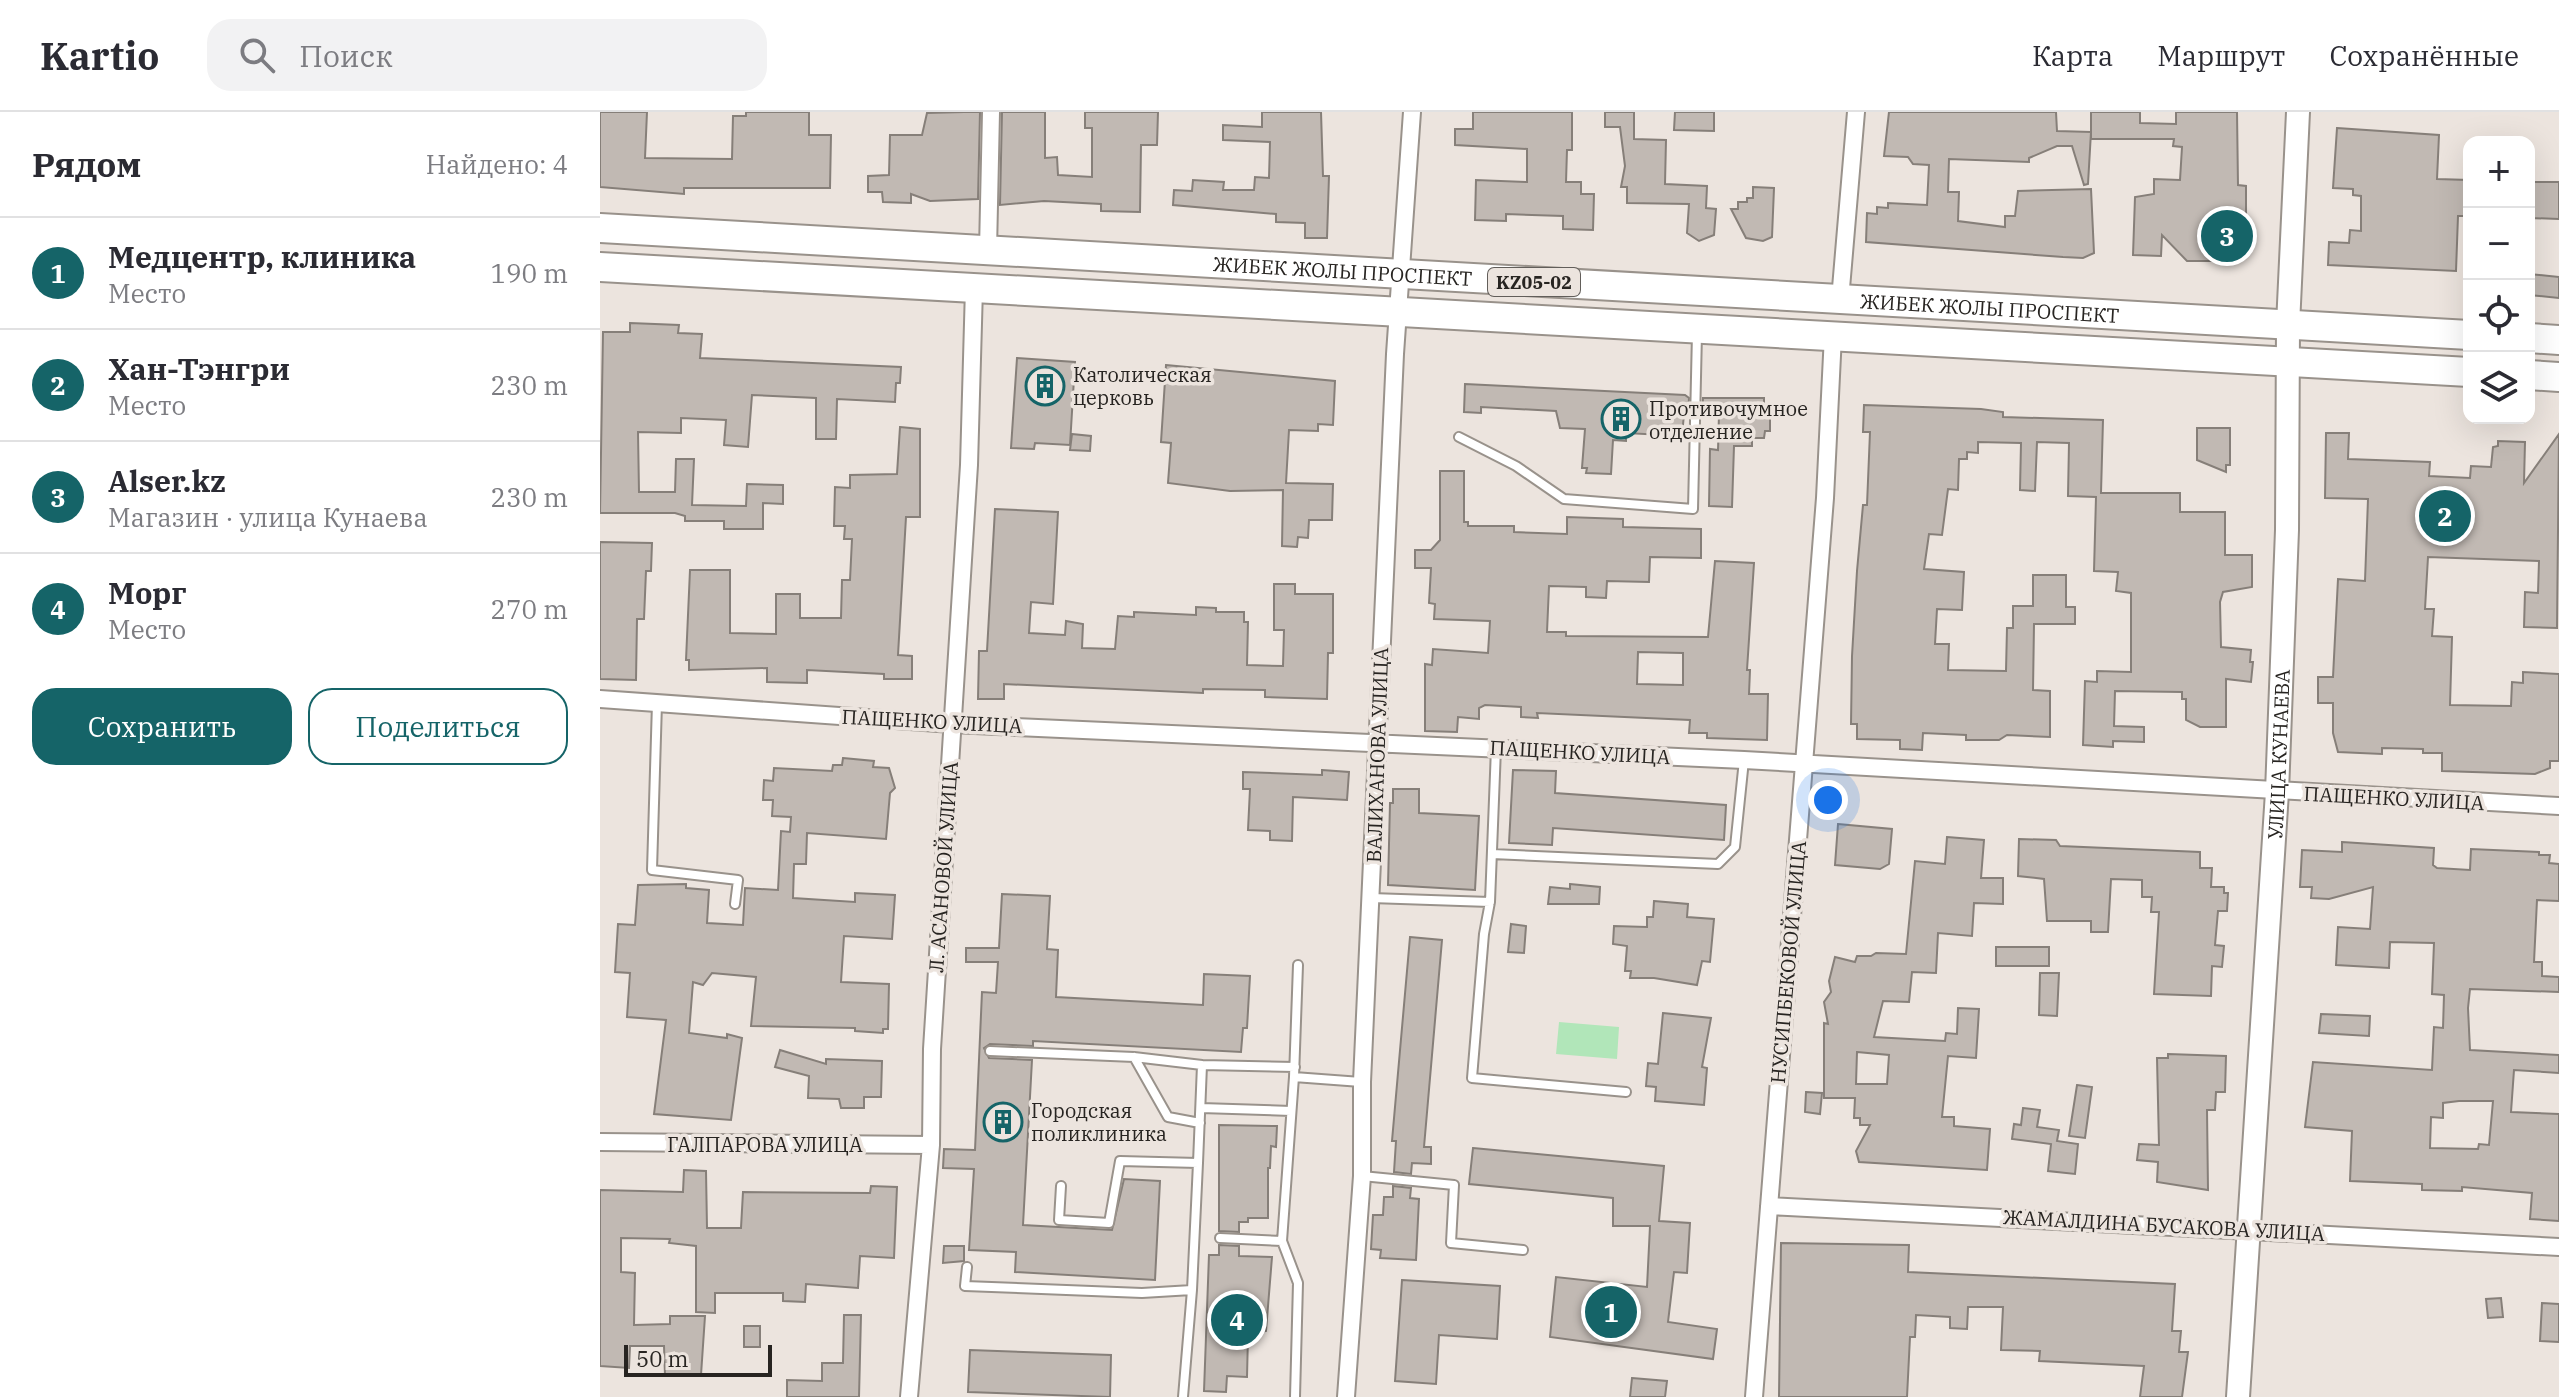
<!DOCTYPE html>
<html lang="ru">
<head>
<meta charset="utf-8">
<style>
	:root { --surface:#fff; --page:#f2f2f3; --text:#2b2b33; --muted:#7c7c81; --line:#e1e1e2; --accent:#156468 }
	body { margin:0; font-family:"IBM Plex Serif",serif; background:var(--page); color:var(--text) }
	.controls { position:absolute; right:24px; top:24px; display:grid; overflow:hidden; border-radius:16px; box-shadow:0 8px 32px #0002 }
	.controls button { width:72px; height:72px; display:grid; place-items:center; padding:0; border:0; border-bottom:2px solid var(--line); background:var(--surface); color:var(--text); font:40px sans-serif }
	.scale { position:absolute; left:24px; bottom:20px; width:148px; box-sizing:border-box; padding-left:8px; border:4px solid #272421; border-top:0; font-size:22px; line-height:28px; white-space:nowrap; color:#272421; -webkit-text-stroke:6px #ece4de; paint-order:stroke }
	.you { position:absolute; left:1228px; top:688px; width:28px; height:28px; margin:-20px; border:6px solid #fff; border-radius:50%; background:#1a73e8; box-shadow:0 0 0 12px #1a73e833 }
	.badge { display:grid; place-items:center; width:52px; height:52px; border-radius:50%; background:var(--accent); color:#fff; font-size:26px; font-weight:700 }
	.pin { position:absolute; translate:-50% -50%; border:4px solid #fff; box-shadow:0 2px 8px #0006 }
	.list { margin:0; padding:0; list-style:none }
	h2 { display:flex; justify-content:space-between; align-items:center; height:104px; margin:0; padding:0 32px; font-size:34px }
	h2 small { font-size:26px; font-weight:400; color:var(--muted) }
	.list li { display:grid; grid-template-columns:52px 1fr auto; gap:24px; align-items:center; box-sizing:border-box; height:112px; padding:0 32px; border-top:2px solid var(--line) }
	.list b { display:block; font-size:30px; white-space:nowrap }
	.list p { margin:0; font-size:26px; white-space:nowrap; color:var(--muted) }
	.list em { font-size:26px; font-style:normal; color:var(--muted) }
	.actions { display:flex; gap:16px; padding:24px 32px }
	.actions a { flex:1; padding:18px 0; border:2px solid var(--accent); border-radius:24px; text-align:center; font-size:28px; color:var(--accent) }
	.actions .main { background:var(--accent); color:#fff }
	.icon { flex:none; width:44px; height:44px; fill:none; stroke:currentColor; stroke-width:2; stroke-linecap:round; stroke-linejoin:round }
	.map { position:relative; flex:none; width:1959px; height:1285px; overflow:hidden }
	header { display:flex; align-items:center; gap:48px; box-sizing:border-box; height:112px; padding:0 40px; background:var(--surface); border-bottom:2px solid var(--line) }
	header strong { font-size:38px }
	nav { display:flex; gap:44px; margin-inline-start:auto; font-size:28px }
	.search { width:560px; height:72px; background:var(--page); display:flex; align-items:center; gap:20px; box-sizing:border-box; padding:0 28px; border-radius:24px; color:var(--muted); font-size:30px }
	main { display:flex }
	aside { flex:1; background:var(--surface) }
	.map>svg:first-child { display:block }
</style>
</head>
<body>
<header>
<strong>Kartio</strong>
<div class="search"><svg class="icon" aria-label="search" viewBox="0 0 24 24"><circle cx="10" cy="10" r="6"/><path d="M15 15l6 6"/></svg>Поиск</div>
<nav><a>Карта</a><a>Маршрут</a><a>Сохранённые</a></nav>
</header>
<main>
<aside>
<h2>Рядом<small>Найдено: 4</small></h2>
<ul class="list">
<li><span class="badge">1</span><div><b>Медцентр, клиника</b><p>Место</p></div><em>190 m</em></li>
<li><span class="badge">2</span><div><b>Хан-Тэнгри</b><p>Место</p></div><em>230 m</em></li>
<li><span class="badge">3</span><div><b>Alser.kz</b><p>Магазин · улица Кунаева</p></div><em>230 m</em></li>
<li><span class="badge">4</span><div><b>Морг</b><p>Место</p></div><em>270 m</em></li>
</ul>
<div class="actions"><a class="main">Сохранить</a><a>Поделиться</a></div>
</aside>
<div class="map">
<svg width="1959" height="1285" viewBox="0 0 1959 1285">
	<rect width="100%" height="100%" fill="#ece4de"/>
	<path fill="#b1e6b9" d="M959,910L1019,915L1017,947L956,942Z"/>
	<path fill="#c1b9b3" stroke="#867f79" stroke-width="2" fill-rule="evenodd" d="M0,0H47L45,46L132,47L133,4H146V0H209V23H231L230,76H84V82L0,75Z
		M364,0H380L378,87L330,89L311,82V91L283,90L282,80H268V64L289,63L290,23H322L327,1Z
		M402,0H445V46L457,45L458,63L492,65V16H485V0H558L557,33H541L540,100L501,99V92L444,89L400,93Z
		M662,0H721L723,64H729L727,126H705V111L676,110V102L573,93L574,78L592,79L593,68L624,70L623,78H654L655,65L669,66L670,30L623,28V13L662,15Z
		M873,0H972V38H967L966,70H981V82H994L993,118L963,117V104L906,102V109L875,108L876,68L927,70V37L855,33V17H873Z
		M1005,0H1034V27L1066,28L1065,72L1107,74L1106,96L1116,97L1114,123L1099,129L1087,121L1089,92L1027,91V75H1021L1025,54L1020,15H1005Z
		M1075,0H1114V19L1074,18Z
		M1289,0H1456L1457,19L1491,20V0H1540V11L1576,12V0H1637L1638,73L1646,74V110H1638V149H1587L1562,123L1561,144L1533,143L1535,85L1554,82V67L1580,68L1582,35L1573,34L1574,27H1491V20L1488,72L1484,73L1472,34H1457L1429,46V50L1349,47L1348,80H1359L1358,109L1405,115V104H1415L1418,79L1491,77L1494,141L1483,146L1463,145L1266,130L1267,101L1277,102V95L1288,96V91L1327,93L1329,53L1313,52L1308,45L1284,44Z
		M1737,16L1839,23L1837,67L1869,68V104H1858L1856,159L1728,153L1729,130L1749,131L1750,118L1761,119V84L1753,83V77L1733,76Z
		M1929,70H1959V107L1929,106Z
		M1153,75L1174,76L1172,125L1163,129L1146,126L1131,97H1138V90H1147V86H1153Z
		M1929,162L1959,165V186L1929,183Z
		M30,211L79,213L78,221L102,222L100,246L301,255L300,271H296L295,290L237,287L236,327H216V286L152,283L148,335L124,333L126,308L81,306V321L38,320L39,380H75L76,347H94L92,393L146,394L147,372L183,373V392L163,391V417H124V409H85V404L75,401H0L3,220H30Z
		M417,246L475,250L470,333L435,331L434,337L411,336Z
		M566,253L735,269L733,313L718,312V319L689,318L686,371L733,372L732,408H709L708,426L698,425L697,435L682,434L683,378L630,379L568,371L571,331L561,330Z
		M865,272L1085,283L1089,286L1088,302H1084L1082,324L1026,321V329L1013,328L1011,362L986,361L987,356H982L985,317L960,316L956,299L881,295V301L864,300Z
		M1103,286H1164V304H1170V319H1165L1164,326H1152V334H1134L1132,395L1109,394L1110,337L1118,338L1119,302H1102Z
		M1264,293L1381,297L1403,300V305L1503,308L1501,381H1580V400H1625V443H1652V475L1623,480L1620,490L1621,535L1651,538L1650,550H1653L1651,570L1626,567V615H1600L1586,608V587H1582V580L1515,579L1514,614L1544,615V630L1513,629V635L1483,633L1485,569L1497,570V559L1531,560V481L1516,479L1518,460L1494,459L1496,385L1468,384L1469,331L1437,330L1435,379L1420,378L1421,331L1378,330V341L1367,340V347H1359L1358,378L1348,377L1342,423L1329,422L1324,457L1364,460L1362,498L1337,497L1335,532H1349L1348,558L1406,559L1407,516H1413V494H1433V463H1466V495H1475V512H1434L1433,578L1450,579V625L1407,623L1399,628H1366V623L1323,621L1322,638L1300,637V628L1257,627V612H1251L1252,544L1257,459L1263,393H1267L1270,320H1263Z
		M300,315L320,317V405H306L298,543L312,544V567H284V562L207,558V571L167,570V556L89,558V548H86L90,458H130V521L176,522V482H200V506H241L242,468H250L252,427H244L245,414H234L235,375L250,376V363L297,362Z
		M1597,316H1630V353H1626V360L1597,348Z
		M1726,321H1749L1748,347L1830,350L1829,364L1870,366L1871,354L1891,355L1893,335L1898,334V329L1925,330L1924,371L1959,322L1957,516L1924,515L1925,480L1938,481L1939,449L1828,445L1825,497H1834L1832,524L1852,525L1850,593L1911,594L1912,570L1923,571V560L1959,562V649H1950V656L1935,662L1842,659V641H1823V637L1782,636V642L1738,640L1733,621V591H1718V565H1733L1738,467L1765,469L1768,387L1725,386Z
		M472,322L491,324L490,339L470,338Z
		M840,359H864V410H868V414H914V420L967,422V405L1023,407V415L1101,417V446L1050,445L1049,470L1007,469L1006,486L986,485V475L949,474L947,520H966V524L1108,525L1115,449L1154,451L1147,558H1150L1149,582H1168L1167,628L1107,626V621H1089L1090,608L937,601L938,606L921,605V595L885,593L879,596V607L858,605L857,620L825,619V552L832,553L833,537L888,541L890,509L834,507L835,492L829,491L831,456H815V438H831L840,428ZM1038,540L1083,541V573L1037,572Z
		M395,397L458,400L453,492L431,490L429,521L465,523L466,509L483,512L482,536L515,537L518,504L534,505V500L596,503V495L616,496V500H644V510H648L647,553L683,554L684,518H674V472H695V482H733V541H728L727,587L665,585V578L603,577V581L404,572V587H378L379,539H387Z
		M0,430L52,431L51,459H46L44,507H37L36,568L0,567Z
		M243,646L274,649L273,655L289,656L295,676L290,681L286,727L207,721L206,752H194L193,786L255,790V781L295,783L292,827L244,824L241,870L289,872L288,917H283V921L255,919V916L151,914L156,865L112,861L103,873L93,870L89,921L127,926V922L142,926L131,1008L54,1002L66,908L27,905L30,861L15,860L18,812L35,813L38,773L86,772V776L109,778L107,811L143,813L145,776L178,778L181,719L190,720L191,705L172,704L173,688H163L164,668L173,669L174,656L232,659L233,653H242Z
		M722,658L749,660L747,688L693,685L692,729L670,728V719L648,718L650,677H643V660L722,663Z
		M913,658L956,659L955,681L1126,693L1124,728L953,716L952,733L909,731Z
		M793,677H819V701L879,704L875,778L788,773L790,691H793Z
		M1238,712L1292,717L1289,752L1280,757L1235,753Z
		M1347,725L1384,728L1381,766H1403V792L1374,791L1372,824L1338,821L1336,861L1312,860L1309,890L1283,889L1274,925L1345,929L1346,921L1357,922L1358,896L1379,897L1376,946L1348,944L1342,1005H1354V1014L1390,1017L1387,1058L1259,1050L1256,1039L1270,1013H1260V1006H1254L1255,986H1224V911L1228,912L1224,890L1231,880L1229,869L1235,845L1255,850L1257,844H1271L1276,841L1306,842L1315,749L1345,752ZM1257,940L1289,943L1287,972H1256Z
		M1419,727L1456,728L1460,734L1600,740V756H1612L1611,775H1624V781H1628L1627,799H1618L1615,833L1624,834L1622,855L1612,854L1611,884L1554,882L1559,800H1551L1552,785H1542V768L1511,767L1508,820H1491V809H1447L1444,767L1418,764Z
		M1742,730L1834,736L1833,753L1837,756L1870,758L1871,737L1939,740V743H1950L1949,751L1959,752V789L1937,788L1934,850H1942V864L1959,865V880L1870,877L1868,896L1870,938L1959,943V961L1914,958L1911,1000L1959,1002V1109L1930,1107L1932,1081L1862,1075V1079L1822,1078V1072L1750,1069L1752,1019L1705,1015L1713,950L1832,958L1834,915L1843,916L1844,883L1832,882L1834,831L1790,830L1789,856L1736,853L1738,815L1770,817L1773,775L1729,787L1711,786L1712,775H1700L1702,738L1742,740ZM1859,989H1893L1889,1033L1879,1032L1878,1037L1830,1036L1831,1005L1843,1006V991Z
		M970,772L1000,775L999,792H948L950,775L970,777Z
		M402,782L450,784L447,837L458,838L456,885L603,893L604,862L650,864L647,916H643L641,940L433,929V934L390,932L384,936L389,946L432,948L423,1113L512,1118L524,1067L560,1069L555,1168L415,1160L416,1140L369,1138L374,1057L343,1056L344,1037L375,1038L382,880L396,881L398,850H366V836H399Z
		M1054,789L1088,792L1087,805L1114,807L1110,850L1102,849L1097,873L1054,866H1030L1031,859H1025L1027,834L1013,832L1014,814L1047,815V805H1053Z
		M911,812L926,814L924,841L908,840Z
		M810,825L842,828L824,1035H831V1052L812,1051L811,1062L794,1060L796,1029H792Z
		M1396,835H1449V854H1396Z
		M1440,861H1459L1457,904L1439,903Z
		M1063,901L1111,906L1102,955L1107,956L1104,993L1055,989L1056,975L1046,974L1048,951L1058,952Z
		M1721,902L1770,904L1769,924L1719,921Z
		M180,938L226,952V947L282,949L281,985H264V996H241L239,987L208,986L209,964L175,955Z
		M1568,942L1626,944L1625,980H1616L1615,998H1607L1608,1078L1557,1070L1558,1050L1537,1048L1539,1032L1559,1033L1557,946H1568Z
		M1477,973L1492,975L1485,1026L1469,1024Z
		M1206,980L1222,981L1220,1002L1205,1000Z
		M1423,996L1440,998L1437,1015L1459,1018L1457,1029L1478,1032L1475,1062L1448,1059L1451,1032L1412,1027L1414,1012L1421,1013Z
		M619,1013L677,1014L676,1035L671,1034L670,1056H668V1106H648V1110H639V1120L619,1119Z
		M873,1036L1064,1054L1059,1109L1090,1111L1087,1161L1074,1160L1068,1210L1117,1217L1113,1247L950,1225L956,1165L1047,1175L1050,1114H1013V1086L869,1072Z
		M84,1058L106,1059L107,1116H141L143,1080L270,1081L271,1074L297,1075L294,1146L260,1144L258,1176L206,1172L205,1190L183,1189V1181H115V1201L96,1200V1134L69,1131L70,1127L21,1126V1160L35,1161L34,1213L70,1212V1204H105L101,1263L65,1264L64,1234H30L29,1256L0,1254V1078L83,1080Z
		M793,1074L811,1076L810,1086L819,1087L816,1148L780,1146L781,1138L771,1137L773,1103H783L784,1085H793Z
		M1181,1131L1309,1133L1308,1160L1575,1172L1572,1219H1581L1579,1240H1588L1582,1285H1540L1544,1254L1439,1249L1440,1239L1401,1238L1403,1195H1368L1367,1217L1350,1216V1205L1316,1203L1315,1225H1310L1307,1285H1179Z
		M619,1133L639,1134V1144L672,1145L666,1219L648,1223L647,1265L627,1264L626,1280L604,1279L609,1143H619Z
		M344,1134H364V1149L343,1151Z
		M802,1168L900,1174L897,1227L839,1223L836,1272L795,1269Z
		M1901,1186L1903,1205L1888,1206L1886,1187Z
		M1942,1191L1959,1192V1230L1940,1229Z
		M244,1203H261L259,1285H187V1268L222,1269V1251H243Z
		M144,1214H160V1235H144Z
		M370,1238L511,1243L510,1285L368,1280Z
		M1032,1266L1067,1269L1065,1285H1030Z"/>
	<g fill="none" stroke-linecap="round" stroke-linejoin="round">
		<g stroke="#99928b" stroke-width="12">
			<path id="lane" d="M859,325L916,354L964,387L1093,397L1097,221
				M57,591L52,758L138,768L135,792
				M896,636L890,790L884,822L872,966L1026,980
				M892,742L1118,752L1135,735L1144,648
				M771,786L890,790
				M698,853L694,965L761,970
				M390,939L534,945L602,953
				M534,945L568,1005L600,1011
				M694,965L682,1129L698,1171L695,1285
				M601,996L691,999
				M598,1051L602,953L695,955
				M762,1064L854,1073L851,1131L923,1138
				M461,1074L459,1108L509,1111L520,1049L598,1051L592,1178
				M620,1126L682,1129
				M367,1155L365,1174L542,1181L592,1178L583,1285"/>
		</g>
		<g stroke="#99928b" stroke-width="20">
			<path id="street" d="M388,138L391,0
				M1240,188L1256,0
				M0,587L352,612L1144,648L1959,694
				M0,1030L331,1033
				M1169,1094L1959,1135
				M309,1285L331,1033L332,937L369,353L374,176
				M746,1285L762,1064V970L795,242L812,0
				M1154,1285L1225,386L1233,223"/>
		</g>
		<g stroke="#99928b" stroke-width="26">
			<g id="secondary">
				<path id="s1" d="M1638,1285L1677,680L1687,418L1688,213L1698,0"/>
			</g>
		</g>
		<g stroke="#99928b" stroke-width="32">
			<g id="highway">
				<path id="s2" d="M0,116L1869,223"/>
				<path d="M0,155L1869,260"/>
				<path d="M1929,226L1959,228"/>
				<path d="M1929,263L1959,265"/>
			</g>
		</g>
		<use href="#lane" stroke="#fff" stroke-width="8"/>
		<use href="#street" stroke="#fff" stroke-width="16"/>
		<use href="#secondary" stroke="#fff" stroke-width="22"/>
		<use href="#highway" stroke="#fff" stroke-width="28"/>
	</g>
	<defs>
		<g id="building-ring" transform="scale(2)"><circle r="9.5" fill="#ece4de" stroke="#156468" stroke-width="1.5"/><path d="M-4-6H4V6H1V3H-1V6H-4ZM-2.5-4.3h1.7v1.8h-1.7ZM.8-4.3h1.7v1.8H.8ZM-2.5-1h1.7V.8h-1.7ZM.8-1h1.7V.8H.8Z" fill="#156468"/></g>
	</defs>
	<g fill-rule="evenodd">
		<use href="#building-ring" x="445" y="274"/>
		<use href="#building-ring" x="1021" y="307"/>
		<use href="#building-ring" x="403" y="1010"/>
	</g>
	<g text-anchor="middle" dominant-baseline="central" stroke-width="7" stroke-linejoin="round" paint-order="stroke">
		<rect fill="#ece4de" stroke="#625e5a" stroke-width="2" x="888" y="156" width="92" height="28" rx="6"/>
		<g font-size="18" font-weight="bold" fill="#272421">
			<text x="934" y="170">KZ05-02</text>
		</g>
		<g font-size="20" fill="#272421" stroke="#ece4de">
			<text stroke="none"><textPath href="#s2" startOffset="744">ЖИБЕК ЖОЛЫ ПРОСПЕКТ</textPath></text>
			<text stroke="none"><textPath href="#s2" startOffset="1392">ЖИБЕК ЖОЛЫ ПРОСПЕКТ</textPath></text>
			<text transform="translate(332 609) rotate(3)">ПАЩЕНКО УЛИЦА</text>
			<text transform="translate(980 640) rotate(3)">ПАЩЕНКО УЛИЦА</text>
			<text transform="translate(777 643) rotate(-88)">ВАЛИХАНОВА УЛИЦА</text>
			<text stroke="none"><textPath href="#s1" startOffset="644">УЛИЦА КУНАЕВА</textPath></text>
			<text transform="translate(1794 686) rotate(3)">ПАЩЕНКО УЛИЦА</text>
			<text transform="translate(343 755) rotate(-86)">Л. АСАНОВОЙ УЛИЦА</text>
			<text transform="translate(1188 850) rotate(-85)">НУСИПБЕКОВОЙ УЛИЦА</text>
			<text x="165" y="1032">ГАЛПАРОВА УЛИЦА</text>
			<text transform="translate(1564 1113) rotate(3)">ЖАМАЛДИНА БУСАКОВА УЛИЦА</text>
		</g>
		<g font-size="20" fill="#272421" stroke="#ece4de" text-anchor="start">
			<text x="473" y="262">Католическая<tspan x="473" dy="23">церковь</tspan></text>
			<text x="1049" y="296">Противочумное<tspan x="1049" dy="23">отделение</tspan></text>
			<text x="431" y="998">Городская<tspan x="431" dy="23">поликлиника</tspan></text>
		</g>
	</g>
</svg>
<div class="controls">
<button>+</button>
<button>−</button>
<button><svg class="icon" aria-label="locate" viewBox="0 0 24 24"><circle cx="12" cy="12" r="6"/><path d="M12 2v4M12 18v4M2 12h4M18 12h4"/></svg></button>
<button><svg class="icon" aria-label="layers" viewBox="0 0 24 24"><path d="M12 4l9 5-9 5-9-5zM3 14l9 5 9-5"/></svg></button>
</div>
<div class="scale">50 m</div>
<div class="you"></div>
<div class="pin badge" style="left:1011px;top:1200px">1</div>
<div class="pin badge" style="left:1845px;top:404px">2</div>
<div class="pin badge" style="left:1627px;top:124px">3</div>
<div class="pin badge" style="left:637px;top:1208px">4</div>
</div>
</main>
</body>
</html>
